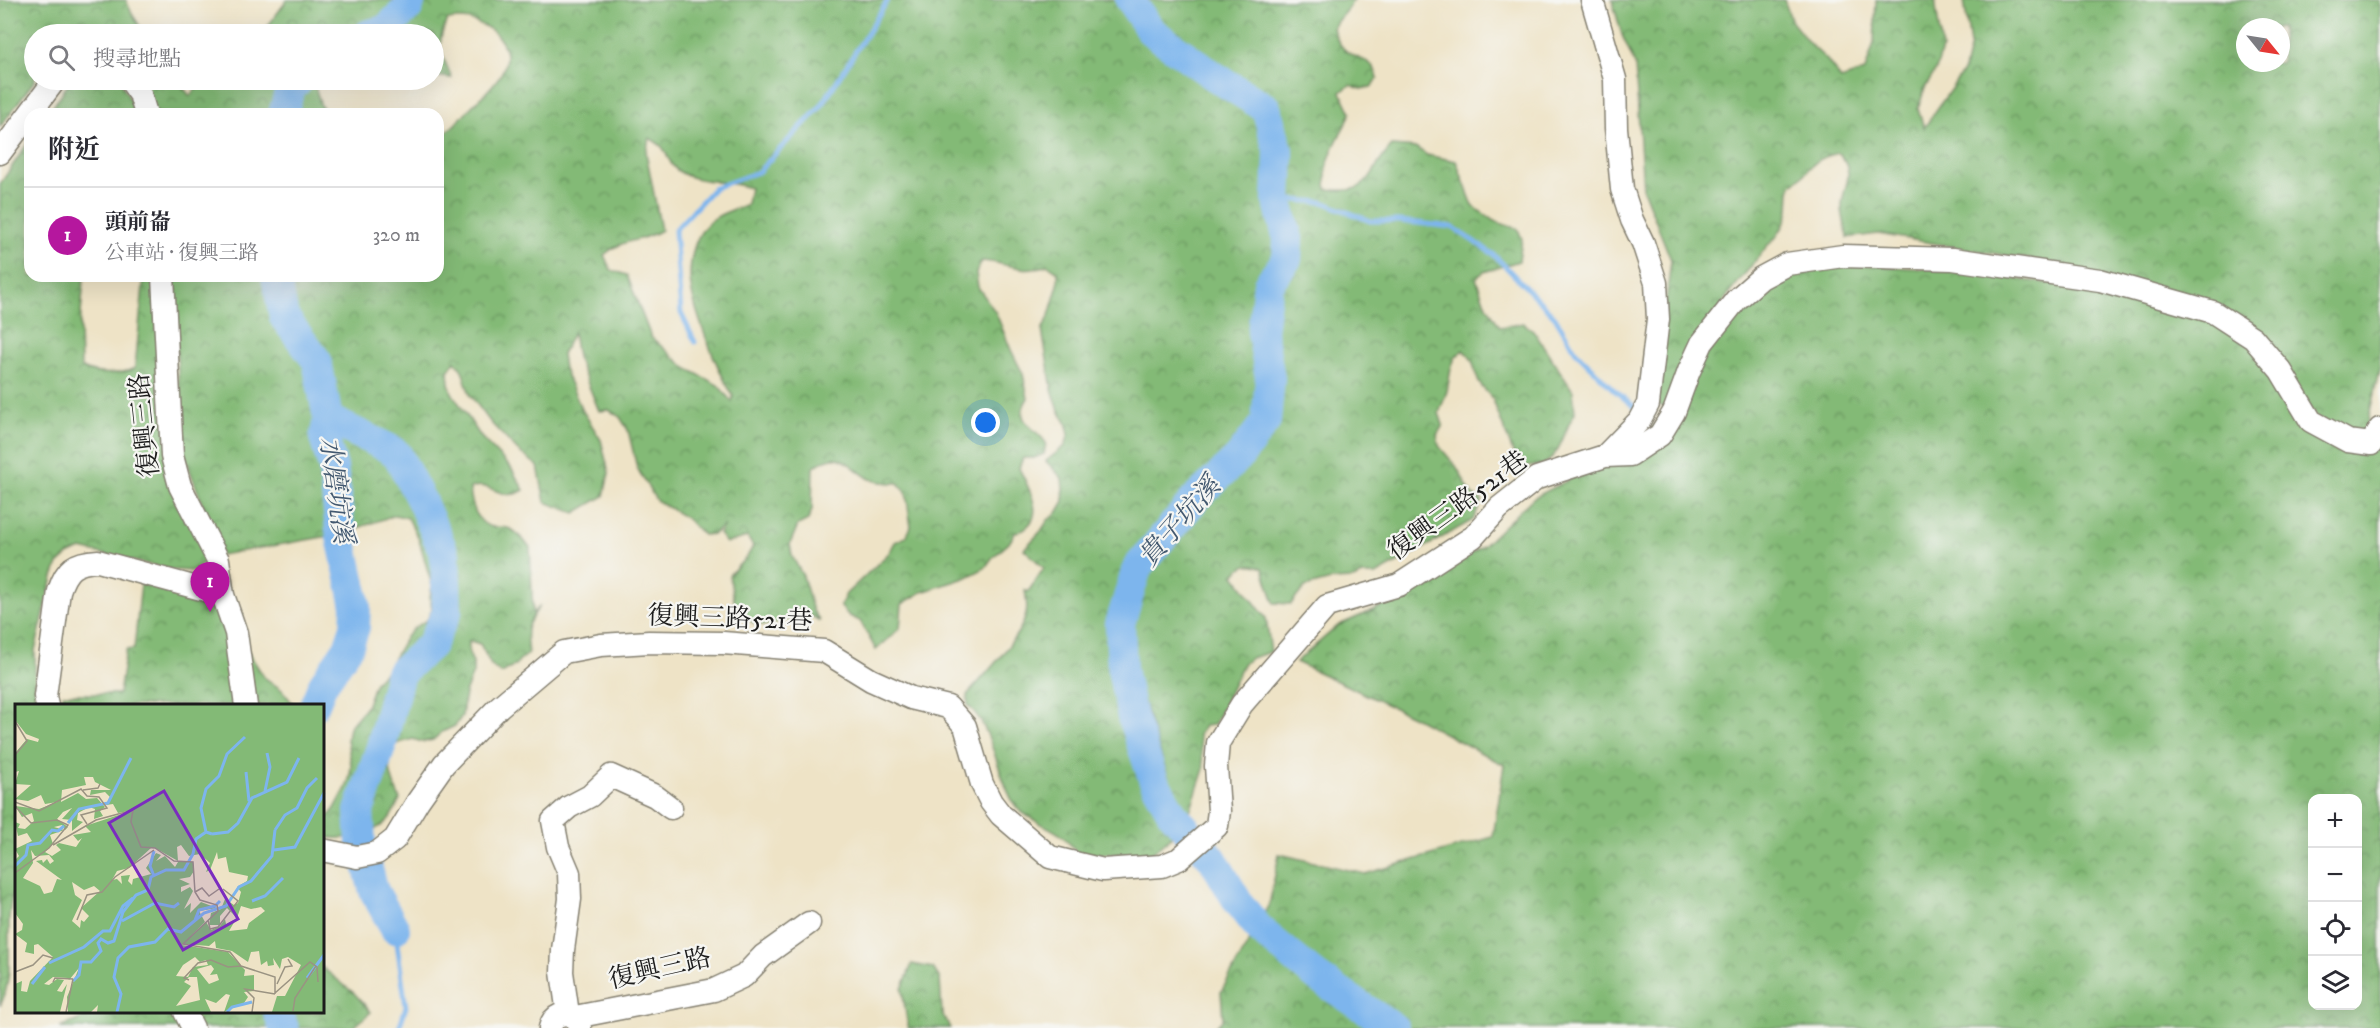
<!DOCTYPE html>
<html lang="zh-TW">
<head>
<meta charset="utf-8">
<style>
	:root { --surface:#fff; --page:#f7f7f7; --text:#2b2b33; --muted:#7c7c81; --line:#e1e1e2; --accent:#b5179e }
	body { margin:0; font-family:"IM FELL DW Pica","Noto Serif TC",serif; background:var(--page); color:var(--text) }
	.controls { position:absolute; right:18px; bottom:18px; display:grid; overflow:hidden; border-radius:12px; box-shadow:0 6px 24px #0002 }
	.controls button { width:54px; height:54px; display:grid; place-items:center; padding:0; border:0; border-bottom:2px solid var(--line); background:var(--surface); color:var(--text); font:30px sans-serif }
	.compass { position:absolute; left:2236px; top:18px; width:54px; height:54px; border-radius:50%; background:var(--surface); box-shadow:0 6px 24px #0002; rotate:120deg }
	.you { position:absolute; left:986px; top:423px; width:21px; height:21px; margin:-15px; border:4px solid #fff; border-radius:50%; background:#1a73e8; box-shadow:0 0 0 9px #1a73e833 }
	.badge { display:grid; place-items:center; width:39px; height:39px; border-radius:50%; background:var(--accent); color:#fff; font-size:20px; font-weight:700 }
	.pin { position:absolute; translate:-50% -50px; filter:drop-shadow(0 2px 3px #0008) }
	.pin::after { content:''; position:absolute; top:32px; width:21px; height:18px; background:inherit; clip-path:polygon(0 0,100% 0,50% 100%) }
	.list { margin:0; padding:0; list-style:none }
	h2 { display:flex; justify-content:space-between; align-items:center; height:78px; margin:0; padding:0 24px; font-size:26px }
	h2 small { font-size:20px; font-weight:400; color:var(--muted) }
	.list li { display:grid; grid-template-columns:39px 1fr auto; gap:18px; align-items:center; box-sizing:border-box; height:96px; padding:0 24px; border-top:2px solid var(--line) }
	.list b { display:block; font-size:22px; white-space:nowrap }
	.list p { margin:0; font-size:20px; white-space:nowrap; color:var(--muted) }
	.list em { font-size:20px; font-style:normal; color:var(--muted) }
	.icon { flex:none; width:33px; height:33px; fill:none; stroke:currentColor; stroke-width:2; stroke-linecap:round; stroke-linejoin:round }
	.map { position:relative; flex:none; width:2380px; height:1028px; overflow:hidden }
	.search { position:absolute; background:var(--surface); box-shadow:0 6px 24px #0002; left:24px; top:24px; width:420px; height:66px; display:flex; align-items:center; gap:15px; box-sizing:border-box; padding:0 21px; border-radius:33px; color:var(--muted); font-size:22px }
	.panel { position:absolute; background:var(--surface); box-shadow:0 6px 24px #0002; left:24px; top:108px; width:420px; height:174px; border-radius:18px }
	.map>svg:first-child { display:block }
</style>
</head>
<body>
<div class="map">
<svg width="2380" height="1028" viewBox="0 0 2380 1028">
	<defs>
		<pattern id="forest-crowns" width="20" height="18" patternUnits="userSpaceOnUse" patternTransform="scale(1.5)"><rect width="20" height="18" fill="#83ba76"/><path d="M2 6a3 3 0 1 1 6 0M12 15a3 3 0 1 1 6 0" fill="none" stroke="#6a9660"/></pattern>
	</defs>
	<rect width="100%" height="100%" fill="#f6f6f2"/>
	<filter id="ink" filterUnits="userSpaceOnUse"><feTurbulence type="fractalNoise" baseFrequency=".0167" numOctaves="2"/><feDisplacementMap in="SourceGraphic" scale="12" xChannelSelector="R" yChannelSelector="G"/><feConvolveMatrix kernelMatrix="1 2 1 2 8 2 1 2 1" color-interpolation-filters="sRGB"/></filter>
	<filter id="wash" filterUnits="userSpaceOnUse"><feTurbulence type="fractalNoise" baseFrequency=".008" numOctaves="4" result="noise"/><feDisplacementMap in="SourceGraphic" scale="24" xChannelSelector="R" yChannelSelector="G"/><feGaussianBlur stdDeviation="1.35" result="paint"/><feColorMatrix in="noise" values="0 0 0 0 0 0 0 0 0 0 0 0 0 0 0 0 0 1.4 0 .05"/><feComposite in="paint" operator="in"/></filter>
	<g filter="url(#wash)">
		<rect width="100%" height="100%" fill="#eee3c6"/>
		<path fill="url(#forest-crowns)" stroke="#506b49" stroke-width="1.5" fill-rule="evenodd" d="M0,0H126L132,14L145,34H34L35,80L0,127Z
			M287,0H1353C1349,10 1338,17 1333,28C1335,36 1338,43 1344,49C1357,62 1374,56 1378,79L1371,87L1361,89L1350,85L1341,92L1351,113C1340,137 1321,162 1327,189C1374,196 1366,173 1392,146L1417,148L1427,155L1456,161L1473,206L1494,221L1518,229L1522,239L1519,261L1484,272L1476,278L1484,301L1500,327L1523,323L1533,330L1573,391L1575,413C1564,429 1561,457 1542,465C1536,467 1527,466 1519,468L1493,400C1489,393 1480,387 1478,380C1473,368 1475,359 1463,350L1455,358L1451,368L1447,391L1439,413L1443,425L1437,435L1439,446L1456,466L1472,495L1482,500L1473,520L1376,575H1363L1353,579L1331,580L1305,587L1291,604L1274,603L1263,568C1249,562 1243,564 1234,575L1266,618L1271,652L1251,658L1243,664L1214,725L1204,726L1199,735L1204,769L1186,823L1176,801L1133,670C1123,705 1163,793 1176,829L1170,838L1151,854H1078C1073,848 1068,841 1062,836C1047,824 1023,819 1013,802C997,774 991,723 968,706L967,695C982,678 1022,636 1026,614C1028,607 1026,598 1025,590L1028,592L1044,568L1024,549L1041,531L1048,520L1057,513L1064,501L1062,478L1046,461L1065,446L1069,434L1066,422L1059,411L1052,389L1042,330L1048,319L1058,285V272L1048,265C1020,274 1009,263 982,261L976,273L978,287L996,313L1011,350L1023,374L1028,398C1012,422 1035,426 1046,443L1044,454L1034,458H1023L1019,468C1030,491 1050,521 1015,533L1009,543L992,558L985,568L965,578L922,592L902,604L900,628L876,650L860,621L849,616L840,606L846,594L889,553L895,542L906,537L911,527L906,492L898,483C889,483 878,483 870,479C847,466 841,445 813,468L812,510L808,520L798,525L790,544L792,556L803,576L813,611L820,621L810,615L766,625L755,624L736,610L729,575L747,557L753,546L747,537L726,543L719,534L724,525L714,534L703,535L686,518L656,500L637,468L628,430L620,417L609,410L599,411L577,357L573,333L562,354L564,369L581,408L601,440L609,473L604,496L575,513L545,502L538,466L518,451L491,423L470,395L462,370L455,361L448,371L449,383L452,393L481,437L511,468L524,490C500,504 494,480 470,488C471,502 476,525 493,527C500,528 506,526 512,530C519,534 525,542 530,547L533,614L540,606C525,626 525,629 528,654L511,668L500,673L491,665L480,644L469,641V653L473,663V673L465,693L462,716L455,726L442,732L433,740L422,742L413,739L392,745C386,764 392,782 400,799C396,806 393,815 387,821C374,834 340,842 323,836V823L334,810L346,788L350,776L351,764L347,739L349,727L366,707L375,682L387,670L406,637L414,628L427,620L432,609L430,597L432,586L419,540L408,518L395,515L340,534L221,555L183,451L172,276H438V138C454,127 459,120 472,106C488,90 518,67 501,41C497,35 494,31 488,28C472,20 465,17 448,20C434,44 442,55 452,78L434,76V34H262ZM649,138C653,140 658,143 661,146C669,154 668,165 680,172C697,183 730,181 750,188L747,204C732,211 714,214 704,228C694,240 690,260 690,276C690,305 718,371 733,396L732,402L718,385L686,368L651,337L627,275L611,270L604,255C623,238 640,243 661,230L646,153Z
			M1612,0H1784L1792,22L1809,43L1827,60L1841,79L1865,71L1874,43L1876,0H1935L1942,49L1936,70L1925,88L1918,108L1924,128L1964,70L1970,45L1964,0H2380V366L2366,430L2360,435L2316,417L2255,333L2059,264L1878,234L1847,238C1846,229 1843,218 1842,209C1841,185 1858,177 1839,153C1809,159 1812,171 1791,185C1789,193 1790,200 1789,209C1787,222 1778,238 1768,245L1728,295L1664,407L1654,403L1671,260L1643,189L1635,65L1622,35ZM2245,27H2281V63H2245Z
			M71,80H120L137,114H48Z
			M140,80H177L190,96L201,83V80H313L321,106L329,114H152Z
			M30,140V276H84L80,327L81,367C95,376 121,375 135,368L144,276H154L163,405L206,549L205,561L194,571L173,570L81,549L68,555L58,564L53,577L35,650V705L16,706V886C0,923 19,970 0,1006V184Z
			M1863,265L1943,270L2095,289L2210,318L2252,348L2308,426L2380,443V1028H1215L1223,1019L1221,992L1269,906L1279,854L1365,874L1493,837L1504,765L1414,717L1296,662L1339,625L1392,602L1483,546L1533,498L1590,469L1629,460L1736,314L1759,290L1787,270ZM2312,798H2358V1006H2312Z
			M146,581L215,599L264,677L282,690L294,705L63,706V694H119L126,650L134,649L141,584Z
			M912,964L933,968L940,979L942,1013L950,1028H908L902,989Z
			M323,968L355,994L371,1012L353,1028H60L96,1012H322Z"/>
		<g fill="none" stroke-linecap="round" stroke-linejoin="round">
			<path stroke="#7db5ed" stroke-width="5" d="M1277,199L1323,202L1370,221H1400L1452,227L1493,254L1555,317L1576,352L1613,389L1637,409
				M695,342L681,313L675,230L714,188L758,172L821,106L888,0
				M395,929L406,1007L399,1028
				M272,1028L280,1017"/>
			<path stroke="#7db5ed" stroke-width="30" d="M1130,0L1151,31L1214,76L1266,108L1279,153L1277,199L1288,239L1287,259L1268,284L1262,332L1270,378L1266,421L1239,457L1195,499L1137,568L1120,624L1122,669L1132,717L1154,781L1172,813L1212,858L1238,902L1261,931L1317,977L1394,1028
				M369,34L385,30L408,8L411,0
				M283,114L290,89L299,80
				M276,276L284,317L317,361L328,419L324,438L333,467L341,537L356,606L355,627L348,648L323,684L314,706
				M328,419L388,448L397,454L422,502L445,555L447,612L431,645L400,673L381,747L359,811L361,843L374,891L395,929
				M278,1012L284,1028"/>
		</g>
	</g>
	<g filter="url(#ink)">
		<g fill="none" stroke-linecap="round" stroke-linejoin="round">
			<g stroke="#858071" stroke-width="25">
				<path id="minor" d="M1592,0L1615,79L1616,128L1622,189L1632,220L1643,243L1656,283L1658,319L1648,404L1639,421L1605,456
					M130,80L140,94L146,114
					M0,153L55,80
					M163,276L172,456L180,486L218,560L223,595L236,633L246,706
					M47,706L45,696L59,591C66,569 74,562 98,561L223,595
					M322,850L357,857L377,853L395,839L418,801L444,764L499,707L564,652L601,645L649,642L723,643L824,651L871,680L911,698L948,707L965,726L982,784L991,802L1001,815L1050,857L1103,870L1162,866L1179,859L1217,826L1219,811L1216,766L1218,743L1242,704L1327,606L1399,585L1473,537L1499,508L1537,478L1605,456L1630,455L1660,435L1674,412L1689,371L1702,343L1736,300L1761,278L1787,264L1843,256L1953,259L2100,280L2213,312L2253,338L2281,371L2311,421L2348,441L2371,444L2380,429
					M185,1012L193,1028
					M568,1014L562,972L563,950L570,899L569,873L558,847L553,821L569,807L590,796L611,776L655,796L671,808
					M550,1028C553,1015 564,1011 575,1017
					M580,1028L575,1017L714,990L744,976L763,956L809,923"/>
			</g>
			<use href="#minor" stroke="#fff" stroke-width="22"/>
		</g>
	</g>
	<g text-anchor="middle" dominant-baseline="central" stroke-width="4.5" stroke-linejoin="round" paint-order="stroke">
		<g font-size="26" fill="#1c1c1c" stroke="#f6f6f2">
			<text transform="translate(145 425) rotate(-96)">復興三路</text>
			<text transform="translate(1458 506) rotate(-36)">復興三路521巷</text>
			<text transform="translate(730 619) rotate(2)">復興三路521巷</text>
			<text transform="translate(660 969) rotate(-13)">復興三路</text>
		</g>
		<g font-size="27" font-style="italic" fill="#435970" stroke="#f6f6f2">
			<text transform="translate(336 490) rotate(82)">水磨坑溪</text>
			<text transform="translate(1180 522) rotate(-49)">貴子坑溪</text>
		</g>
	</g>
	<g transform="translate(15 704)">
		<rect width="309" height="309" fill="#eee3c6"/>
		<path d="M0,1H309V308H257L262,292H270L286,261L273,253L267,255L265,265L258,254L259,261L253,262L252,257L246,261L244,247L236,248L233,258L217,247L201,244L200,237L194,242L168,240L191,218L196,226L205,222L210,215L211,220L221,215L214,227L232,225L234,219L250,207L246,203L236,205L226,202L222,214L212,204L205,212V221H194L196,209L206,205L210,195L219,201L223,199L226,188L222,183L232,177L233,172L214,168L211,153L203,155L202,148L195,166L191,168L195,159L185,150L174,152L166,141L162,143L163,157L140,144H136L114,164L102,167L97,176L102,175L107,180L106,172L115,171L113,177L117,181L118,175L136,170L131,164L141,149L146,151L141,157L150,152L160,163L163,158H178L179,167L175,173L164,175L175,180L166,183V188L175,183L178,187L169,205L176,199L175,209L186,198L202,204L184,207L190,218L167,241L213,248L230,266L229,272L239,271V287L229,288L233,293L229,299L209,308L215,291L211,290L201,299L190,295L196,308H82L83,301L76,308H53L52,293L64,264L54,276L53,274L38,273L29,280L34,281L42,275L49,276L42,287L47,288L52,280L45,308H0V280L7,277L6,287L12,288L15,277L38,253L23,240L19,241V250L10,248L12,239L0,230L7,226L8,220L0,209V156L4,152L0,145L17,137L12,129L3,132L0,118L5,120L3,124L10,125L19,117L17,109L7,113L0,102L24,105L42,98L30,100L26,91L13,97L0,95L16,81L0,80L4,67L0,68L1,48L12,35L23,38L24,35L11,30L0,16ZM69,73H78L80,78L96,86H76L75,91L90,88L96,94L91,101L98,100L103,109L119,106L70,122L76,128L58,131L63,137L67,134L61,143L44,139L41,141L46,146L37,152L30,148L38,140L35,131L49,126L39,123L47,121L50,126L53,123L42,115L48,108L57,104L47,115L57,116V127L68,118L62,116L63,109L74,103L80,105L79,115L88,112L85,107L90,103L82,94L71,95L63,89L46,98L47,86L71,81ZM16,146L20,152L34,151L39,157L35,160L32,155L28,159L27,156L21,157L47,176L42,175L37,188L29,190L25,182L8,174L18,159ZM57,178L69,186L79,182L85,187L66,204L74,212L69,218L66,216L65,224L57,217L67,196L60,191ZM180,253L185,258L191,256L193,261L178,263L173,273L161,272L168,261ZM196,261L199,265L195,271L202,270L204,276L194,280L182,265ZM174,273H182L185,296L161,302L176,282L169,278Z" fill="#83ba76" fill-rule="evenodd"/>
		<path fill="none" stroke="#7db5ed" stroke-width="3" d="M231,68L234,97M250,87L255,63L252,49M53,119L64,105L93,99L116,54M260,126L270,111L282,104L292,84L302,74M191,128L186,104L191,85L204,72L212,50L230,33M197,130L213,128L223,119L237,94L272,78L284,54M259,146L280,143L309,89M139,147L135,162L139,172M0,162L11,151L13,141L25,139L37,126L43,127L49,122M237,197L250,192L268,174M180,216L184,206L200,202L205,197M107,217L140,199L159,203L164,199M34,259L69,243L88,227H95L108,202L118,194M292,274L309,251M58,277L64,271L66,258H76L86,247L83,239L86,235L93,239L99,237L108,208L121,191L133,186L136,173L151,166H169L178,150L181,135L191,128L197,130M17,280L30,263M102,308L106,290L99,273L103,254L114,243L140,238L153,225L166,228L189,209L211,202L224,183L236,177L257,152L260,126M212,308L217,303L237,298"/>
		<path fill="none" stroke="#9a9382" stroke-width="1.5" d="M0,17L12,37L0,51M68,86L83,84L85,80M0,98L24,107L66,85L72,92L84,93L92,104L66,111L72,120M0,102L16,119L42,116L53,121L34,144L0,169M38,141L81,116L118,106L116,118L126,143L140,144L159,157L178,158L180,188L185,196L202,201L203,207L168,240L215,248L226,262L260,273V290M180,188L187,184L194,192L204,185M62,216L72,191L87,188L100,173L139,146M193,216L195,225L203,223L223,197L208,185M0,268L18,261L28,251L38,254M174,276L169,274L183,259L196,256L213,263L226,262M38,278L40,274L58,275M262,280L270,263L277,262L273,255M260,289L295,258L302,263L303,278M278,307L280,294L301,262M51,308L58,275M237,308L239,294L230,285L260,290"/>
		<path fill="#7b2cbf" fill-opacity="0.15" stroke="#7b2cbf" stroke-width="3" d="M149,87L223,215L168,246L94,119Z"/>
		<rect width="309" height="309" fill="none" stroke="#1c1c1c" stroke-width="3"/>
	</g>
</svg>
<div class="controls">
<button>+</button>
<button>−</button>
<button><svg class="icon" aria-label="locate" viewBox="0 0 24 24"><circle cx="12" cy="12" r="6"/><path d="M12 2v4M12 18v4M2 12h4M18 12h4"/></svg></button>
<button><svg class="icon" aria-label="layers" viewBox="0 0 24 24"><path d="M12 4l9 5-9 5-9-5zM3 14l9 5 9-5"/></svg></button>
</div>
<svg class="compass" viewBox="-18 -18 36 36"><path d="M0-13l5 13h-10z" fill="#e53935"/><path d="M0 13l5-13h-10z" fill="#7c7c81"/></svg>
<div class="you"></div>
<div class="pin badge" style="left:210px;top:612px">1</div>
<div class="search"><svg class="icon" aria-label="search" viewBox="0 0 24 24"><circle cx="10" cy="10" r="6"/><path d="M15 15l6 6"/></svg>搜尋地點</div>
<section class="panel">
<h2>附近<small></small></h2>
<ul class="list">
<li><span class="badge">1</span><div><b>頭前崙</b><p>公車站 · 復興三路</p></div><em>320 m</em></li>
</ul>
</section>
</div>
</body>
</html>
